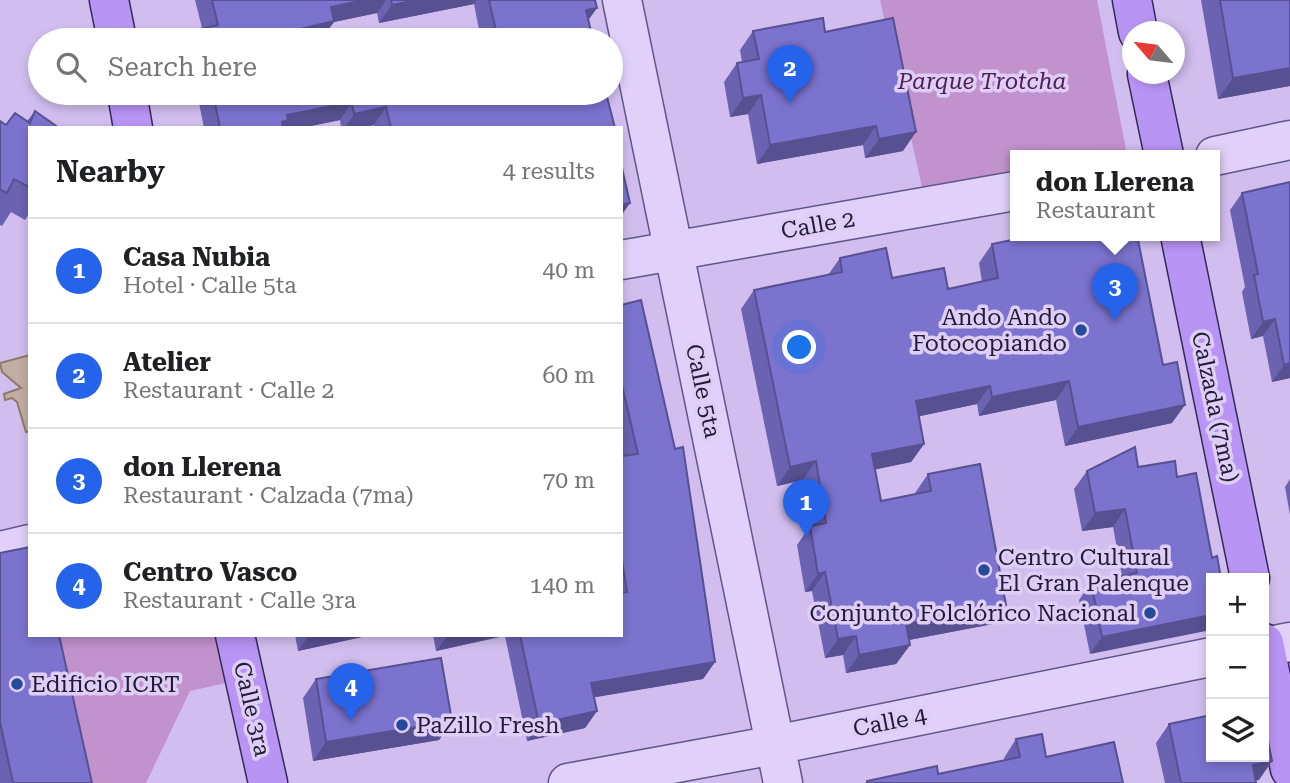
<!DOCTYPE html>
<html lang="en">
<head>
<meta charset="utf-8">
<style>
	:root { --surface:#fff; --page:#f6f6f6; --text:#202124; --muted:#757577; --line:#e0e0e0; --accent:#2563eb }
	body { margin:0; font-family:"Roboto Serif",serif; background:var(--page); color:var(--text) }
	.controls { position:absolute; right:21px; bottom:21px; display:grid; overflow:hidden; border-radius:0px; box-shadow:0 4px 10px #0003 }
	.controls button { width:63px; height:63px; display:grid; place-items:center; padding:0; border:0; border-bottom:2px solid var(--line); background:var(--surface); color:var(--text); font:35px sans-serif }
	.compass { position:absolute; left:1122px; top:21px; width:63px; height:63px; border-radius:50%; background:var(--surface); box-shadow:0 4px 10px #0003; rotate:298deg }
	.you { position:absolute; left:800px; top:348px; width:24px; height:24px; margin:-18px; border:5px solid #fff; border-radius:50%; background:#1a73e8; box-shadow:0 0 0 10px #1a73e833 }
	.badge { display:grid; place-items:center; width:46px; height:46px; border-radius:50%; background:var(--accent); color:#fff; font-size:23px; font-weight:700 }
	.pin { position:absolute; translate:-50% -58px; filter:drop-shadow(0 2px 4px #0008) }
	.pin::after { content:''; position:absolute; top:37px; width:24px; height:21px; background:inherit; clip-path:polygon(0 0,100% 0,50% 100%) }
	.popup { position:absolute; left:1010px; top:150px; width:210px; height:91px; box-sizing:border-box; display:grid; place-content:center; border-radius:0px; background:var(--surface); filter:drop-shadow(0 2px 5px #0005); font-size:23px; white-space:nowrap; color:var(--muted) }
	.popup b { font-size:26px; color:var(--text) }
	.popup::after { content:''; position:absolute; left:50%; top:100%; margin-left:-14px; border:14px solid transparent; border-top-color:var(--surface) }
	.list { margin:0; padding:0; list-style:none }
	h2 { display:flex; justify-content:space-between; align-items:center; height:91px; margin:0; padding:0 28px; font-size:30px }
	h2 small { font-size:23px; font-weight:400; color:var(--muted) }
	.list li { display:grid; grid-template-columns:46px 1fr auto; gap:21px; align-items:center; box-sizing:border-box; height:105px; padding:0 28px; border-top:2px solid var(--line) }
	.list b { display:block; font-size:26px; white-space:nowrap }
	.list p { margin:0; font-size:23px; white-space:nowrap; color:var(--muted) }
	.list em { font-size:23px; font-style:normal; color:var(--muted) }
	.icon { flex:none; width:38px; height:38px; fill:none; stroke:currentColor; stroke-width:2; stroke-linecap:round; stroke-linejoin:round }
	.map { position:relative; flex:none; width:1290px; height:783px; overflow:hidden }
	.search { position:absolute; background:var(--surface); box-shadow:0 4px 10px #0003; left:28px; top:28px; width:595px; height:77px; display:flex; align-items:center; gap:18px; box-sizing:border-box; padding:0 24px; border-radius:38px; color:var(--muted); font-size:26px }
	.panel { position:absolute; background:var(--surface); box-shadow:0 4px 10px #0003; left:28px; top:126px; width:595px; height:511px; border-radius:0px }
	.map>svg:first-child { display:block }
</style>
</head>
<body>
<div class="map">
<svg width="1290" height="783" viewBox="0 0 1290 783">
	<rect width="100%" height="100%" fill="#d1beef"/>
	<path fill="#c292cd" d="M880,0H1097L1127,155H1015V180L924,196Z
		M0,580L30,635H218L230,682L190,691L146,783H0Z"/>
	<path fill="#c1aea2" stroke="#8e7969" stroke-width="2" d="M30,355V431L26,432L17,402L12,398L5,400L4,394L21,388L2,372L0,363Z"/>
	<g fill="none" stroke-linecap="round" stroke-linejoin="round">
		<g stroke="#615688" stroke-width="41">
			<path id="minor" d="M622,0L783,783
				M1215,156L1290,140
				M621,260L1015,191
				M0,551L30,544
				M1264,647L1290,642
				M568,783L775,745L1211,657"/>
		</g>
		<g stroke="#322b55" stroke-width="41">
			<path id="major" d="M109,0L117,40
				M1132,0L1138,32
				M1147,74L1164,155
				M127,93L133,128
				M1180,235L1250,578
				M235,635L268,783
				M1264,643L1290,769"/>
		</g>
		<use href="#minor" stroke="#e1d1fa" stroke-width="38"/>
		<use href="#major" stroke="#b894f5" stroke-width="38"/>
	</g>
	<path fill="#6b63b2" d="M195,0H595L597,8L588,20L593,40H481L474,4L379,23L377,13L334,22L321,39L317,40H187L195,30L202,28Z
		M1201,0H1290V86L1218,99Z
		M753,31L825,32L903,151L865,158L863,145L757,164L748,114L730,117L724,82L737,63L742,62L740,50Z
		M190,93H606L615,128H374V125L362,128H341L340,120L301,128H204L198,98L192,100Z
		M35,111L30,128V213L25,220L11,212L2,226L0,225V121L6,125L27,121Z
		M1242,193L1290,378L1272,382L1263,336L1251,339L1242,292L1245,287L1230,210Z
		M992,244L1172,423L1065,446L1056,400L979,416L977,404L919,416L924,444L911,462L875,469L881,501L915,494V493L928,474L993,624L909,640L910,645L896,664L846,673L843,655L825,658L812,591L805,592L797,545L810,526L803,480L777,486L741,309L754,290L828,275L840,258L892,278L948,289L982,282L979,263Z
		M621,305L715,662L703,679L594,697L597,711L585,728L527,741L505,636L436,651L433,635H621V456H622L621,451Z
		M1138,467L1177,477L1212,558L1090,654L1079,600L1091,582L1122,576L1113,527L1082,531L1074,489L1087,471Z
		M1290,479V515L1285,487Z
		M0,553L92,783H0Z
		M295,635H371L298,651Z
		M316,679L452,721L439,740L313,761L303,698Z
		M1169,724L1259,780H1256V783H1165L1156,743Z
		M1016,739L1046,757L1123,783H865L867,781L938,774L1004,760V758Z"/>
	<path fill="#575091" d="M365,0H386L377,13L334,22L321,39L317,40H278L283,33L331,7Z
		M418,0H477L474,4L379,23L392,5Z
		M597,8L584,26L586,10Z
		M1290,68V86L1218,99L1233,78Z
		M196,93H202L198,98L192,100Z
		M761,95L748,114L730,117L743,98Z
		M352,102L340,120L301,128H277L287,115Z
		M386,107L374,125L362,128H345L354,114Z
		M876,126L863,145L757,164L770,145Z
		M916,132L903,151L865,158L879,139Z
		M630,203L621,216V205Z
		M1275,319L1263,336L1251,339L1263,322Z
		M1290,363V378L1272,382L1284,365Z
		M1069,381L1056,400L979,416L992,397Z
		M990,386L977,404L902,420L916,401Z
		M1185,405L1172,423L1065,446L1078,427Z
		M924,444L911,462L859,473L872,454Z
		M816,461L803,480L777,486L790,467Z
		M1125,509L1113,527L1082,531L1095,513Z
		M825,572L812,591L805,592L818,574Z
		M1006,605L993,624L893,643L906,624Z
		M1211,615V630L1090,654L1102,637Z
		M309,635H371L298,651Z
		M448,635H506L436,651Z
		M856,636L843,655L825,658L838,639Z
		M910,645L896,664L846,673L859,655Z
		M715,662L703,679L579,700L591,683Z
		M597,711L585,728L527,741L539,724Z
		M452,721L439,740L313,761L326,742Z
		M1272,761L1259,780L1243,783L1253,765Z"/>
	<path fill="#7c73cf" stroke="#575091" stroke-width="2" d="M212,0H365L331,7L334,21L283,33L284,40H197L195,30L218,25Z
		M391,0H418L392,5Z
		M489,0H595L597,8L586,10L593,40H498Z
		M1220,0H1290V68L1233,78Z
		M823,18L825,32L893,18L916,132L879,139L876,126L770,145L761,95L743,98L737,63L759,59L753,31Z
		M213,93H606L615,128H391L386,107L354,114L352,102L287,115L288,120L282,122L283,128H220Z
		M35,111L59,128H30V185L29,187L14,179L7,193L0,189V121L6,125L15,113L30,123Z
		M621,164L630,203L621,205Z
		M1290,182V363L1284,365L1275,319L1263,322L1254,275L1258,274L1242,193Z
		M1037,235H1137L1163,365L1177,362L1185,405L1078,427L1069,381L992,397L990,386L916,401L924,444L872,454L881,501L931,491L928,474L980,464L1006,605L906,624L910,645L859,655L856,636L838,639L825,572L818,574L810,526L826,523L816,461L790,467L754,290L842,272L840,258L886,248L892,278L944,268L948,289L998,278L992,244Z
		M641,300L675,449L683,447L715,662L591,683L597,711L539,724L520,635H621V593L627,592L621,554V456L638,454L621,381V305Z
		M1135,447L1138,467L1175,461L1177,477L1196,473L1212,558L1217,556L1221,578H1211V615L1102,637L1091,582L1137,573L1125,509L1095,513L1087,471Z
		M30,547V635H59L92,783H13L0,722V553Z
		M441,658L452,721L326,742L316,679Z
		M1211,715V757H1264V721L1272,761L1253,765L1256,783H1181L1169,724Z
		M1042,734L1046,757L1114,742L1123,783H867V781L937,766L938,774L1020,757L1016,739Z"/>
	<g fill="#244a99" stroke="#decef6" stroke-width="2.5">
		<circle cx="1081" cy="330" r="7"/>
		<circle cx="984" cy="570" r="7"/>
		<circle cx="1150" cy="613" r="7"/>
		<circle cx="17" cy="684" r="7"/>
		<circle cx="402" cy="725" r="7"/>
	</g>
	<g text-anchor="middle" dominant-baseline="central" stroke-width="7" stroke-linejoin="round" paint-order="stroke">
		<g font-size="23" font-style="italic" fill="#512154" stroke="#decef6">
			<text x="982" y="81">Parque Trotcha</text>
		</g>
		<g font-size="23" fill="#201c37" stroke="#decef6">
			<text transform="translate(818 225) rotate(-10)">Calle 2</text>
			<text transform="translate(703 391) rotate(78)">Calle 5ta</text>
			<text transform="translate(1215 407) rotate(78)">Calzada (7ma)</text>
			<text transform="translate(252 709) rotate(77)">Calle 3ra</text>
			<text transform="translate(890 722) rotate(-11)">Calle 4</text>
		</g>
		<g font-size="23" fill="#201c37" stroke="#decef6" text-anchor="start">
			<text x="1067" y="317" text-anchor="end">Ando Ando<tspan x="1067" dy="26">Fotocopiando</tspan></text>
			<text x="998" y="557">Centro Cultural<tspan x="998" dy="26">El Gran Palenque</tspan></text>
			<text x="1136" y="613" text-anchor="end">Conjunto Folclórico Nacional</text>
			<text x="31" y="684">Edificio ICRT</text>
			<text x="416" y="725">PaZillo Fresh</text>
		</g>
	</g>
</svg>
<div class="controls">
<button>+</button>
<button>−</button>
<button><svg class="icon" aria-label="layers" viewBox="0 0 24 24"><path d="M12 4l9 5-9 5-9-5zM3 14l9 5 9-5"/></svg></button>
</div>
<svg class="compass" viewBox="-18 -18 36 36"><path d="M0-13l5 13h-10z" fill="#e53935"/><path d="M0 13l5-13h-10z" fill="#757577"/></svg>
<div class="you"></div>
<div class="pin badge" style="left:806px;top:537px">1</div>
<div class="pin badge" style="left:790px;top:103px">2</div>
<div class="pin badge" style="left:1115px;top:321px">3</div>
<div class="popup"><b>don Llerena</b>Restaurant</div>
<div class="pin badge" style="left:351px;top:721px">4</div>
<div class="search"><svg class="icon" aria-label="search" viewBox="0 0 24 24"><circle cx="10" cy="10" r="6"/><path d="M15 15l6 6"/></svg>Search here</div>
<section class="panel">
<h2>Nearby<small>4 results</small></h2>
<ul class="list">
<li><span class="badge">1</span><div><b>Casa Nubia</b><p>Hotel · Calle 5ta</p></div><em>40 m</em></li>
<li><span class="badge">2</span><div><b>Atelier</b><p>Restaurant · Calle 2</p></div><em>60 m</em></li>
<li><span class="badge">3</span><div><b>don Llerena</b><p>Restaurant · Calzada (7ma)</p></div><em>70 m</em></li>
<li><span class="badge">4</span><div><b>Centro Vasco</b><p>Restaurant · Calle 3ra</p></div><em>140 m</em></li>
</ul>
</section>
</div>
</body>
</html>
